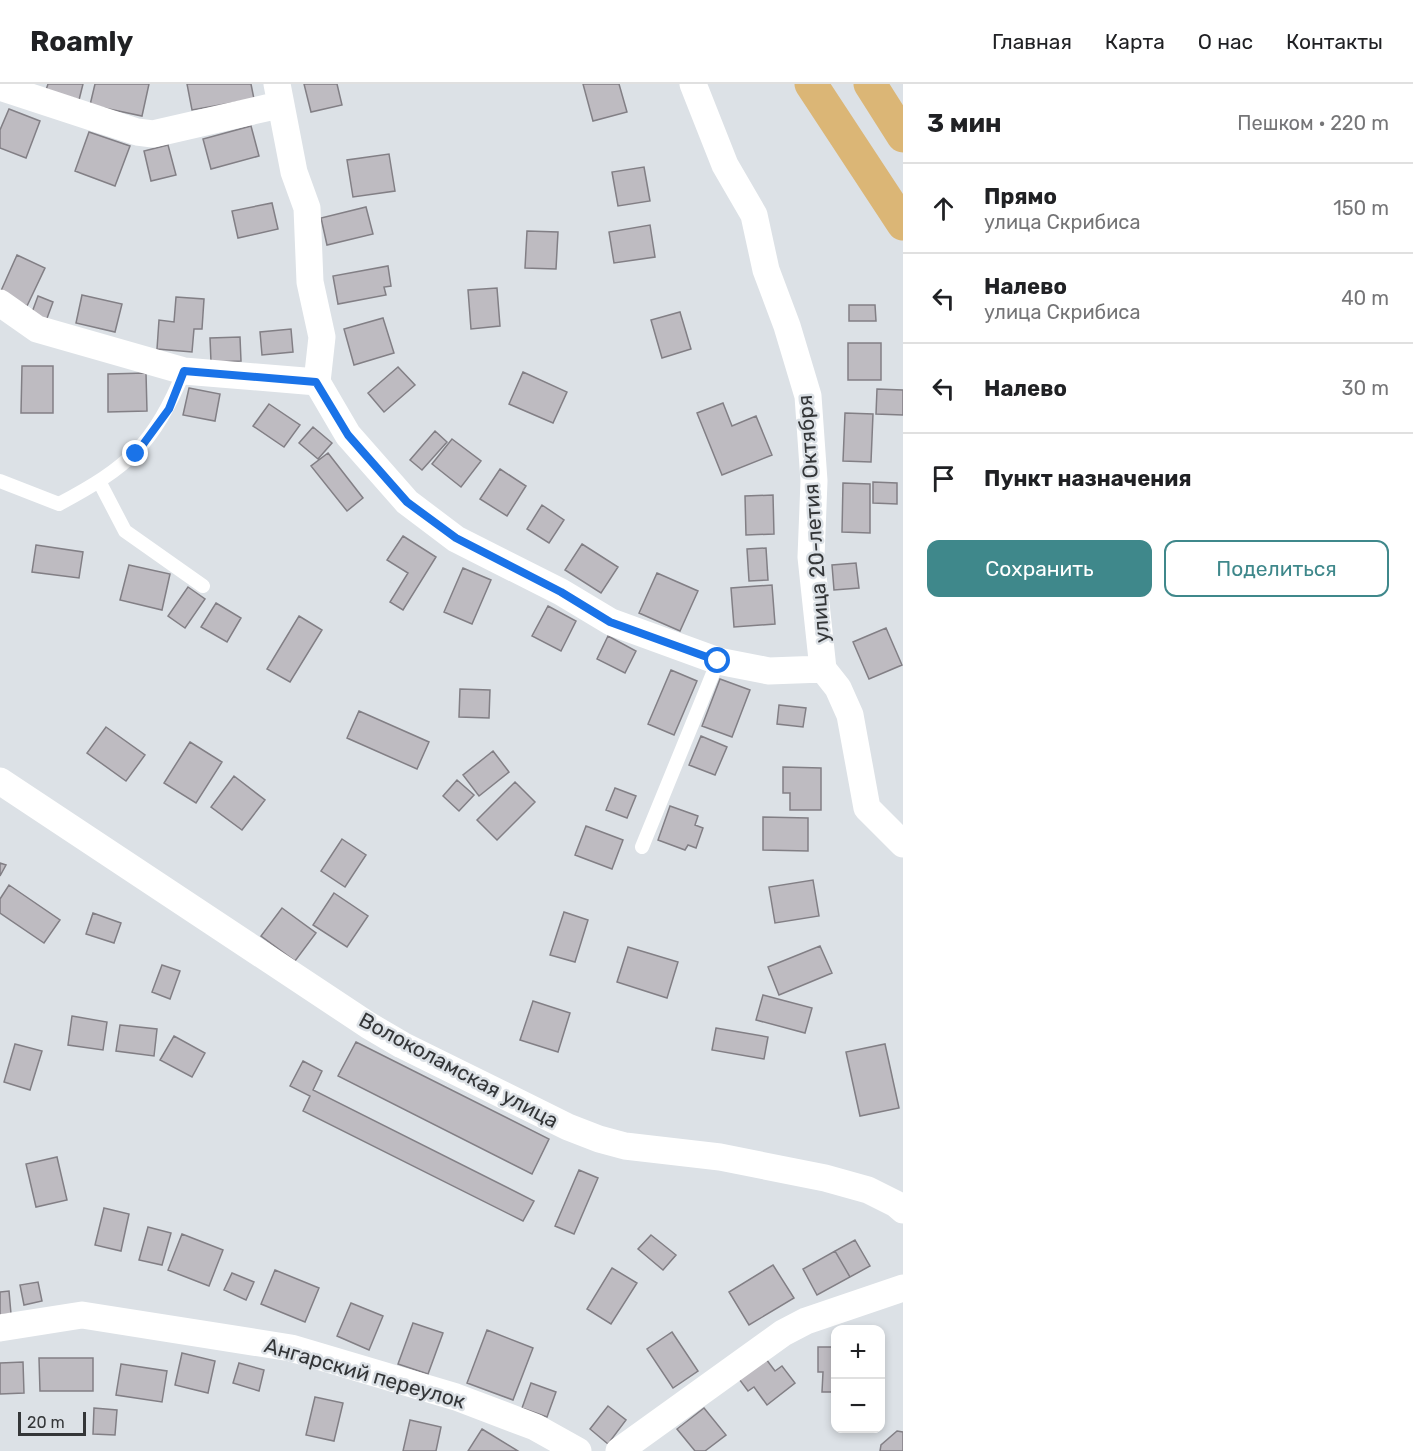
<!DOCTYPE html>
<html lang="ru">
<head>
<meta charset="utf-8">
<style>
	:root { --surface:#fff; --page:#f6f6f6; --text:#202124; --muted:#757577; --line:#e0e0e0; --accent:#3f888b }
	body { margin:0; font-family:Rubik,sans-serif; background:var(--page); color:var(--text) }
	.controls { position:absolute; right:18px; bottom:18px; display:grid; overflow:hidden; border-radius:12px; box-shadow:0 3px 9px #0003 }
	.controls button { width:54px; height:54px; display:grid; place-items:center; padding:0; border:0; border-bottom:2px solid var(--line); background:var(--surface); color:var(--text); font:30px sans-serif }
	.scale { position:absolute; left:18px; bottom:15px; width:68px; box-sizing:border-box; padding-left:6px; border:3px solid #343638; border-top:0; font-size:16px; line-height:21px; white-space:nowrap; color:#343638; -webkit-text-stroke:4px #dce1e6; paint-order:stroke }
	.stop { position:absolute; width:18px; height:18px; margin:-14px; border:4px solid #1a73e8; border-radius:50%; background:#fff }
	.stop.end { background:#1a73e8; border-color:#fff; box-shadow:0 2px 6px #0008 }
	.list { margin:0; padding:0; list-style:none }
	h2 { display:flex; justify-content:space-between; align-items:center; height:78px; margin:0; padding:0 24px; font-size:26px }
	h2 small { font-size:20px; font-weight:400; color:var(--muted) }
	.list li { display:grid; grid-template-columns:39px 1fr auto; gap:18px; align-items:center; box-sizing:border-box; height:90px; padding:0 24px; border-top:2px solid var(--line) }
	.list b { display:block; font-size:22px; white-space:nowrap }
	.list p { margin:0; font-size:20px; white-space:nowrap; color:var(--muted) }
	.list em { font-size:20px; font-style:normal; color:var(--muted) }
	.actions { display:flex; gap:12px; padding:18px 24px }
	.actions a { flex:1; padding:14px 0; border:2px solid var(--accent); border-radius:12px; text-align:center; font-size:21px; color:var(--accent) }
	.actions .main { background:var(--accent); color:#fff }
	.icon { flex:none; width:33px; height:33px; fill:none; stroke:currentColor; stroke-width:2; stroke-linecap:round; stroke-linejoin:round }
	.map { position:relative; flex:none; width:903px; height:1367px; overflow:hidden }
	header { display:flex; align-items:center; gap:36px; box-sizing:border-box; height:84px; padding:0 30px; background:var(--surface); border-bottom:2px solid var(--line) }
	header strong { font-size:28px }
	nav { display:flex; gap:33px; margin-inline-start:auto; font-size:21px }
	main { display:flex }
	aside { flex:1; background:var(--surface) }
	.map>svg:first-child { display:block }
</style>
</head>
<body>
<header>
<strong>Roamly</strong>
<nav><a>Главная</a><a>Карта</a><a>О нас</a><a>Контакты</a></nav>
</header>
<main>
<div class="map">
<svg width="903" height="1367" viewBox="0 0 903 1367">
	<rect width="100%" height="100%" fill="#dce1e6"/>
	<path fill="#bebbc1" stroke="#827f85" stroke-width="1.5" d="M48,0H83L79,16L46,6Z
		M95,0H149L142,32L90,21Z
		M187,0H251L254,15L192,26Z
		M304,0H337L342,21L311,28Z
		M583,0H619L627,28L593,37Z
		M9,25L40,37L26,74L0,64V46Z
		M251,42L259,72L211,85L203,55Z
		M89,48L130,62L115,102L75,87Z
		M168,61L176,91L151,97L144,67Z
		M389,70L395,107L353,113L347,76Z
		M644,83L650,117L618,122L612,88Z
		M272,119L278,145L238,154L232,127Z
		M366,123L373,150L327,161L321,134Z
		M650,141L655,173L614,179L609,148Z
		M527,147L558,148L556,185L525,184Z
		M17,171L45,184L27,222L0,209Z
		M388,182L391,202L384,203L386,211L338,220L333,192Z
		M497,204L500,242L471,245L468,206Z
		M82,211L122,220L115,248L76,239Z
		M38,212L53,218L46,237L31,231Z
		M176,213L204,215L202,245H194L192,268L157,265L159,236L174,238Z
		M849,221H875L876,237H849Z
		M680,228L691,265L662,274L651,236Z
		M383,234L394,269L354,281L344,245Z
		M291,245L293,268L262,271L260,248Z
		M240,253L241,277L211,278L210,254Z
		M848,259H881V296H848Z
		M22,282H53V329H21Z
		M398,283L415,301L384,328L368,309Z
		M523,288L567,308L553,339L509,320Z
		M146,289L147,327L108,328V290Z
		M189,304L220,310L215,337L183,331Z
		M877,305L903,306V331L876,330Z
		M723,319L732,342L756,332L772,371L722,391L697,329Z
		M269,320L300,341L284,363L253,342Z
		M845,329L873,330L871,378L843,377Z
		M313,343L332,359L318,375L299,359Z
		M435,347L447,358L422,386L410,376Z
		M452,355L481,377L461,403L432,380Z
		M328,369L363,414L347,427L311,382Z
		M500,385L526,402L507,432L480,415Z
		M873,398L897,399V420L873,419Z
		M843,399L870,400V449L842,448Z
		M773,411L774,450L746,451L745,412Z
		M542,421L564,436L549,459L527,445Z
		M403,452L436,473L403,526L390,518L408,489L387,476Z
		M582,460L618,483L601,509L565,486Z
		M36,461L83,468L79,494L32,488Z
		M766,464L768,496L749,497L747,465Z
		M856,479L859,504L834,506L832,481Z
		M129,481L170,490L162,526L120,516Z
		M463,484L491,496L472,540L444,528Z
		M657,489L698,507L680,547L639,529Z
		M772,501L775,540L734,543L731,504Z
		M188,503L205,515L185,544L168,532Z
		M216,519L241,534L227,558L201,543Z
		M548,522L576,537L561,567L532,552Z
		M299,532L322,546L290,598L267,585Z
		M886,544L902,581L869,595L853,558Z
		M608,552L636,567L625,589L597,575Z
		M671,586L697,597L674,651L648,640Z
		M720,595L750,606L732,653L702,642Z
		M460,605L490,606L489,634L459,633Z
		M779,621L806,624L803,643L777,640Z
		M359,627L429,658L417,685L347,654Z
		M106,643L145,671L126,697L87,669Z
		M701,652L727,663L715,691L689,681Z
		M190,658L222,678L196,719L164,699Z
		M493,667L509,688L479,712L463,691Z
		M783,683L821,684V726H790V709H783Z
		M234,692L265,716L242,746L211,723Z
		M457,696L474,711L459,727L443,712Z
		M515,698L535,718L497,756L477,736Z
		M615,704L636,712L627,734L606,726Z
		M670,722L698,732L695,741L703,744L696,764L688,761L685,766L658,756Z
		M763,733L808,734V767L763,766Z
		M586,742L623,756L612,785L575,771Z
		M342,755L366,771L345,803L321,787Z
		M0,779L6,781L0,792Z
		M813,796L819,832L775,839L769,803Z
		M9,801L60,836L44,859L0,829V815Z
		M334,809L368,832L347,863L313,841Z
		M282,824L316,849L295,877L261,852Z
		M564,828L588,836L575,878L550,871Z
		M93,829L121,839L114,859L86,850Z
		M820,862L832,889L779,911L768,883Z
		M628,863L678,878L667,914L617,898Z
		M162,881L180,887L170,915L152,908Z
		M763,911L812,924L805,949L756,936Z
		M533,917L570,929L558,968L520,956Z
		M72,932L107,938L103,966L68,961Z
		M120,941L157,945L154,972L116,967Z
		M716,944L768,953L764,975L712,966Z
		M174,952L205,969L192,993L160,976Z
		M356,958L549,1055L532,1090L338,992Z
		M15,960L42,967L30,1006L4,998Z
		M885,960L899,1024L860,1032L846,968Z
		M303,977L322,987L313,1006L534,1117L523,1137L303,1027L310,1012L290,1002Z
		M57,1073L67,1116L36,1123L26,1080Z
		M579,1086L598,1094L574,1150L555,1142Z
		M104,1124L129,1130L121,1167L95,1161Z
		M148,1143L171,1149L162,1181L139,1176Z
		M182,1150L223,1166L209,1202L168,1186Z
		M651,1151L676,1171L663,1186L638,1165Z
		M855,1156L870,1182L850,1193L835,1167Z
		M835,1167L850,1193L817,1211L803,1185Z
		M773,1181L794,1214L749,1241L729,1208Z
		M612,1184L637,1199L611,1240L587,1225Z
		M275,1186L319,1204L305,1238L261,1220Z
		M232,1189L254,1198L246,1216L224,1206Z
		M38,1198L42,1217L24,1221L20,1201Z
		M9,1207L11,1230L0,1231V1208Z
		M351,1219L383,1232L369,1266L337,1252Z
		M413,1239L443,1249L428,1290L398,1280Z
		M487,1246L533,1264L513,1316L467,1299Z
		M672,1248L698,1287L673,1304L647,1265Z
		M818,1263H836V1308H822L823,1288H818Z
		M182,1269L215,1277L208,1309L175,1301Z
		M39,1274H93V1307H40Z
		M766,1275L775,1287L782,1282L795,1299L767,1321L754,1303L748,1307L739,1295Z
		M23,1278L24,1309L0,1310V1279Z
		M239,1279L264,1286L259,1307L233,1299Z
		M121,1280L167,1287L162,1318L116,1311Z
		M531,1299L556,1308L547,1333L522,1324Z
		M315,1313L343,1319L334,1357L306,1351Z
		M608,1322L626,1336L608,1360L590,1345Z
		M94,1324L117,1326L115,1351L93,1350Z
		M704,1324L726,1351L705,1367H695L677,1345Z
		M410,1336L441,1343L436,1367H403Z
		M482,1345L518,1367H468Z
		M897,1347L903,1348V1367H880L881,1361Z"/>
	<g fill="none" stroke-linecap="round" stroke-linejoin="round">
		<path stroke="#fff" stroke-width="14" d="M0,397L59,420C127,384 155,360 184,287
			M100,399L125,447L203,502
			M642,763L718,577"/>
		<path stroke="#fff" stroke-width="27" d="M277,0L294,88L307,124L310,198L322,253L317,298L348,351L407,418L456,455L561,508L611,538L718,577L769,587L823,585
			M693,0L725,81L754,131L766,186L787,242L808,312L814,397L811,473L823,585L838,604L850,631L867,724L903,760
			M0,3L137,48L153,50L279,21
			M0,219L37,245L184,287L317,298
			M0,697L368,941L402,961L568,1043L599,1055L625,1062L720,1073L825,1094L868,1106L896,1120L903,1126
			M0,1244L82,1231L291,1264L456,1313L535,1343L578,1367
			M619,1367L783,1249L806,1237L903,1204"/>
		<path stroke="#dbb676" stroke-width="33" d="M811,0L903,140
			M870,0L903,52"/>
	</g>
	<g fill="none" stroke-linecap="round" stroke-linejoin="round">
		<path stroke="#1a73e8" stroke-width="8" d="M136,370L169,325L184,287L316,298L348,351L407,418L456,454L561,508L610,538L718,577"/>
	</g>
	<g text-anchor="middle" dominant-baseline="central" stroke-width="5" stroke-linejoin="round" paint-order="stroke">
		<g font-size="21" fill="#343638" stroke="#dce1e6">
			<text transform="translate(813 435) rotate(-94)">улица 20-летия Октября</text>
			<text transform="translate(459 986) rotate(28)">Волоколамская улица</text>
			<text transform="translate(365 1289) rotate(16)">Ангарский переулок</text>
		</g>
	</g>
</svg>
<div class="controls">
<button>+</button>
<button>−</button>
</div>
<div class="scale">20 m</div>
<div class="stop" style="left:718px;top:577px"></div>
<div class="stop end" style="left:136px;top:370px"></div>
</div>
<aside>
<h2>3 мин<small>Пешком · 220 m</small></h2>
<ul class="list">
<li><svg class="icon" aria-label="ahead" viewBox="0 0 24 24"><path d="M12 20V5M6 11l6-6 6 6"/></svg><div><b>Прямо</b><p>улица Скрибиса</p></div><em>150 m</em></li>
<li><svg class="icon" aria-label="left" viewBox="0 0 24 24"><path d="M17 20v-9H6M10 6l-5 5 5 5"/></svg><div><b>Налево</b><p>улица Скрибиса</p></div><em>40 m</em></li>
<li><svg class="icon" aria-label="left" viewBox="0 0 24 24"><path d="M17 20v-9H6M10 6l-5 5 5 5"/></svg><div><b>Налево</b></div><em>30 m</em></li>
<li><svg class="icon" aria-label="arrive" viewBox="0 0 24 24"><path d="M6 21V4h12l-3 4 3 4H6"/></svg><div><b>Пункт назначения</b></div></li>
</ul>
<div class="actions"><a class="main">Сохранить</a><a>Поделиться</a></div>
</aside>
</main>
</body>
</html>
